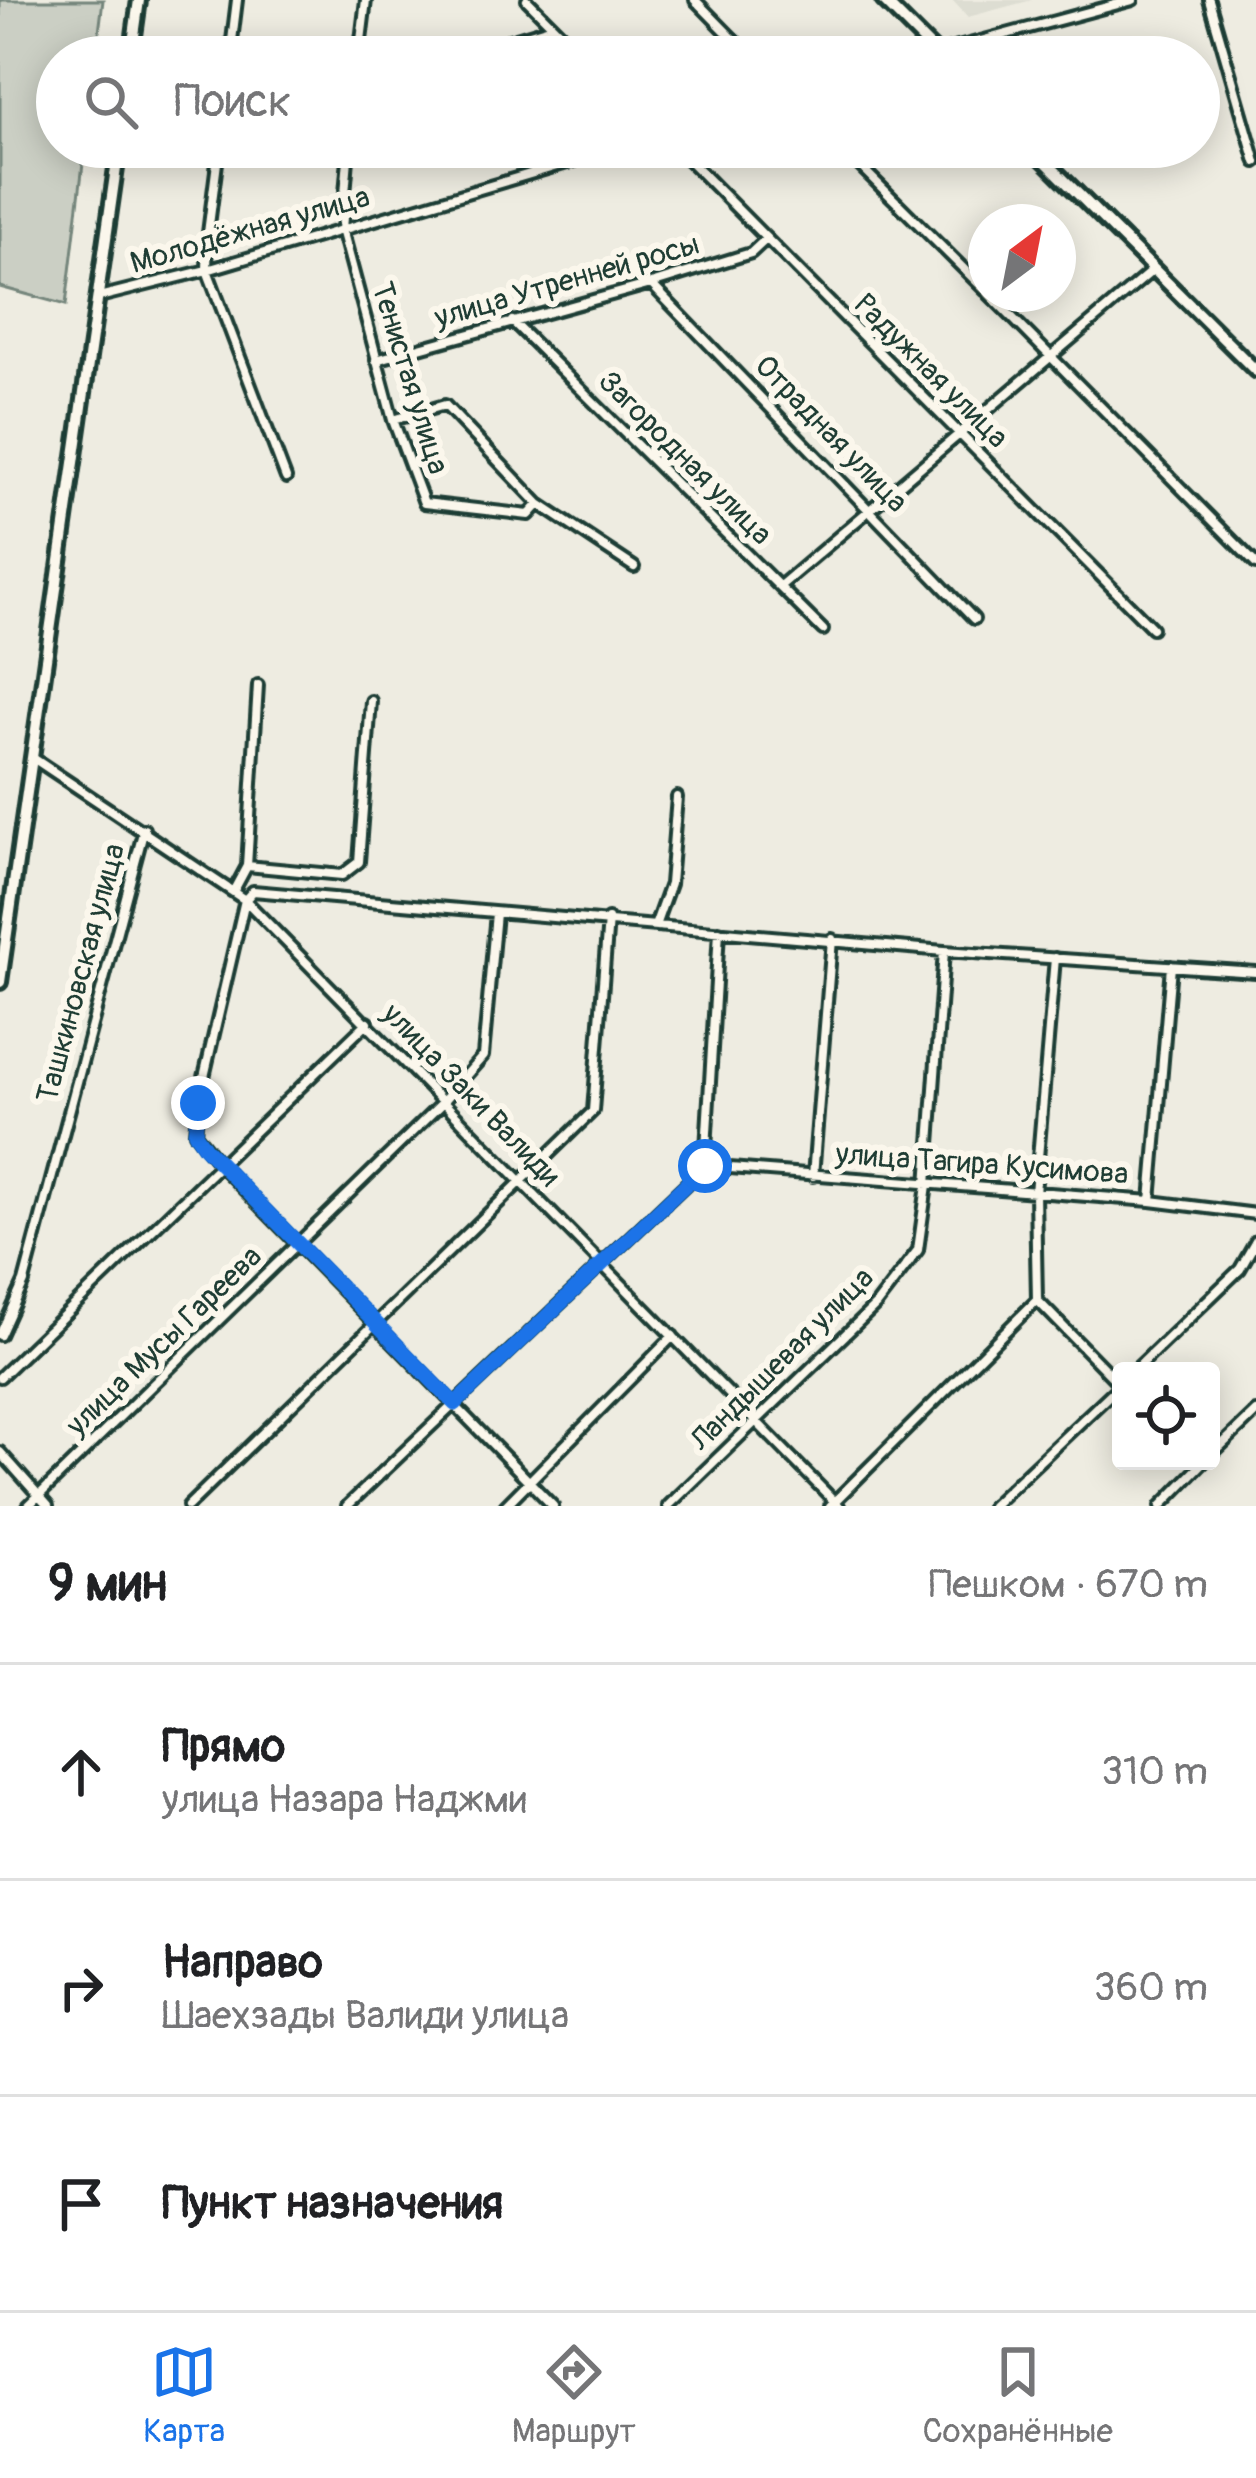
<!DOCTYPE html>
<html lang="ru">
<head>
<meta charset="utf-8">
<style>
	:root { --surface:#fff; --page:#f6f6f6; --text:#202124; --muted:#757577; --line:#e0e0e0; --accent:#1a73e8 }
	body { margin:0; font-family:Pangolin,sans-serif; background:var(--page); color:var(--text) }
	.controls { position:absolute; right:36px; bottom:36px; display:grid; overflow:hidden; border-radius:12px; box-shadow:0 6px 30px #0003 }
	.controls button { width:108px; height:108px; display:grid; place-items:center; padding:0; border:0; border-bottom:3px solid var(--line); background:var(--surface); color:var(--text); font:60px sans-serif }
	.compass { position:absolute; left:968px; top:204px; width:108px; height:108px; border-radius:50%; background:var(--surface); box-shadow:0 6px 30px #0003; rotate:32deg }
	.stop { position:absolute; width:36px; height:36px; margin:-27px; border:9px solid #1a73e8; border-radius:50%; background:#fff }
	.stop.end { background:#1a73e8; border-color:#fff; box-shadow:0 3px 12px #0008 }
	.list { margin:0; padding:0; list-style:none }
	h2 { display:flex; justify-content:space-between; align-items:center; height:156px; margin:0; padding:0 48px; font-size:51px }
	h2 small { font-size:39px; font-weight:400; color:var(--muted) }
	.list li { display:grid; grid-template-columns:78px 1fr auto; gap:36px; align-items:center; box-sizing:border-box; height:216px; padding:0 48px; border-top:3px solid var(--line) }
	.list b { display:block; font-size:45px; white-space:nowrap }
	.list p { margin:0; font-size:39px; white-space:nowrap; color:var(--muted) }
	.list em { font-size:39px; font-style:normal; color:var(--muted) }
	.icon { flex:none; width:66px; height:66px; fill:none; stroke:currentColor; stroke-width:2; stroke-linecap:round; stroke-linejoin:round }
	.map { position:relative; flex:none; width:1256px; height:1506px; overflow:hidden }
	.search { position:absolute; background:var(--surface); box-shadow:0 6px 30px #0003; left:36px; right:36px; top:36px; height:132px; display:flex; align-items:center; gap:30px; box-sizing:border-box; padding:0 42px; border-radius:66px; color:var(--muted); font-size:45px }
	.sheet { height:804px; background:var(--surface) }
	nav { display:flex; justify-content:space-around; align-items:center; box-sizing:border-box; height:168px; border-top:3px solid var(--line); background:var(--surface); font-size:33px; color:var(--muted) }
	nav a { display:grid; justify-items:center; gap:6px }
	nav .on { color:var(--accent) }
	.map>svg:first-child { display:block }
</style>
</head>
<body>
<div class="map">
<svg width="1256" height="1506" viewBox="0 0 1256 1506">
	<rect width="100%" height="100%" fill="#eeece1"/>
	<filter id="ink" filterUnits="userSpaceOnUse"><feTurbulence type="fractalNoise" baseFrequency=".00833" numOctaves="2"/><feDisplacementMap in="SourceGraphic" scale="24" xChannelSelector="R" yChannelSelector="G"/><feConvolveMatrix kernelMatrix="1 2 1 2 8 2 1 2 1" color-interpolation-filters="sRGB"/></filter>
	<g filter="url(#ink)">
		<path fill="#ddddd2" d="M952,0H1032L968,17Z"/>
		<path fill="#cbcfc4" stroke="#75867c" stroke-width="3" d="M0,0H103L96,57H57V147H85L66,305L0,287Z"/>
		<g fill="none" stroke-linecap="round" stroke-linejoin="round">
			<g stroke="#1f3d34" stroke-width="16">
				<path id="minor" d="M527,0L584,57
					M695,0L751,57
					M1209,0L1256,162
					M230,57L237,0
					M359,57L366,0
					M452,57L553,27
					M921,57L1133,0
					M219,147L208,233L207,270L286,478
					M349,147L342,229L393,420L424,503L529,515L539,504
					M676,147L1152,628
					M841,147L986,291
					M651,284L974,619
					M989,294L1256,564
					M99,297L207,270L621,147
					M512,321L823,630
					M376,360L651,284L751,253L766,239
					M393,420L445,405L539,504L634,567
					M780,586L1154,269
					M33,758L245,900L839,1506
					M247,866L342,875L359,862L371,701
					M233,892L247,866L258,685
					M656,923L670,884L677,797
					M1055,958L1035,1193L1037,1300L1121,1386
					M705,1166L1151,1201L1256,1214
					M813,1176L832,939
					M1151,1201L1171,966
					M0,1335L24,1282L144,829
					M1134,1371L1240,1269L1256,1241
					M0,1377L368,1022
					M0,1452L48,1506
					M1211,1455L1256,1412
					M28,1506L442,1103L483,1056L496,913
					M188,1506L593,1111L608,919
					M347,1506L705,1166L719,931
					M505,1506L673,1336
					M553,1506L220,1165L195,1133L198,1103L245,900L253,891L944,951L1256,972
					M668,1506L876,1305L918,1250L927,1185L944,951
					M830,1506L1037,1300
					M992,1506L1121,1384
					M1161,1506L1205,1461"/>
			</g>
			<g stroke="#1f3d34" stroke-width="20">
				<path id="major" d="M883,0L940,57
					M131,57L139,0
					M1031,147L1256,371
					M0,982L119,147"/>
			</g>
			<use href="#minor" stroke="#fbf7ec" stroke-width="8"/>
			<use href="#major" stroke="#fbf7ec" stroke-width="10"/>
		</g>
	</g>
	<g fill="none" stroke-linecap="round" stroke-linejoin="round" filter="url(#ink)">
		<path stroke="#1a73e8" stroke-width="15" d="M198,1103L195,1133L205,1148L455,1404L705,1166"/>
	</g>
	<g text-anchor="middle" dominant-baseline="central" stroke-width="12" stroke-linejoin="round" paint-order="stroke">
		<g font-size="30" fill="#1f3d34" stroke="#fbf7ec">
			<text transform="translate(250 230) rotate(-16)">Молодёжная улица</text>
			<text transform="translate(567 281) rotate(-16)">улица Утренней росы</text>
			<text transform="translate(931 371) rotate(45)">Радужная улица</text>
			<text transform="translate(410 378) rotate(73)">Тенистая улица</text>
			<text transform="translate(831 434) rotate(46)">Отрадная улица</text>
			<text transform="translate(685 458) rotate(45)">Загородная улица</text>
			<text transform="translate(81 973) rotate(-75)">Ташкиновская улица</text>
			<text transform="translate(471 1095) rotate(46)">улица Заки Валиди</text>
			<text transform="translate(982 1164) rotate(4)">улица Тагира Кусимова</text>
			<text transform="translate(164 1341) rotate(-44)">улица Мусы Гареева</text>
			<text transform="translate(782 1359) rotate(-45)">Ландышевая улица</text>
		</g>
	</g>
</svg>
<div class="controls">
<button><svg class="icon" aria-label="locate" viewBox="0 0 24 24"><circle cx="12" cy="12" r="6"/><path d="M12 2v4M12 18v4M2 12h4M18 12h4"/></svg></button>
</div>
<svg class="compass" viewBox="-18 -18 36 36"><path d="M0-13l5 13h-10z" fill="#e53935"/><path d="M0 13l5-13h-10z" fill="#757577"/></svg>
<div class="stop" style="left:705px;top:1166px"></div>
<div class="stop end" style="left:198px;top:1103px"></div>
<div class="search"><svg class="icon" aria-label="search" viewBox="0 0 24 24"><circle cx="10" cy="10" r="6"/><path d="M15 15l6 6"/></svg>Поиск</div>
</div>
<section class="sheet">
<h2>9 мин<small>Пешком · 670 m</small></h2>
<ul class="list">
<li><svg class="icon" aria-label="ahead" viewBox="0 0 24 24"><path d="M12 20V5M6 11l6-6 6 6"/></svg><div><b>Прямо</b><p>улица Назара Наджми</p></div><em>310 m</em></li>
<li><svg class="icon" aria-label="right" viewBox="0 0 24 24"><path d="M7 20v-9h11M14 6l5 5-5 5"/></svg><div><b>Направо</b><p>Шаехзады Валиди улица</p></div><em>360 m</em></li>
<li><svg class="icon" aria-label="arrive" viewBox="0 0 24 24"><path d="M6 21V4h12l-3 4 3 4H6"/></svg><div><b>Пункт назначения</b></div></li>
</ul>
</section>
<nav>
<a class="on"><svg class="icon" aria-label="map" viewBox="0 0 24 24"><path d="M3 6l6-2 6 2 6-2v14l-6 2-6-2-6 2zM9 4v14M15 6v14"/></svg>Карта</a>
<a><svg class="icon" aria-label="directions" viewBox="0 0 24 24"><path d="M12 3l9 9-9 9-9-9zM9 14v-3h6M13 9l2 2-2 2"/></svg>Маршрут</a>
<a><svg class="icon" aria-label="saved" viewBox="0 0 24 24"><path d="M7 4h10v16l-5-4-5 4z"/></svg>Сохранённые</a>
</nav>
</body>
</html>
